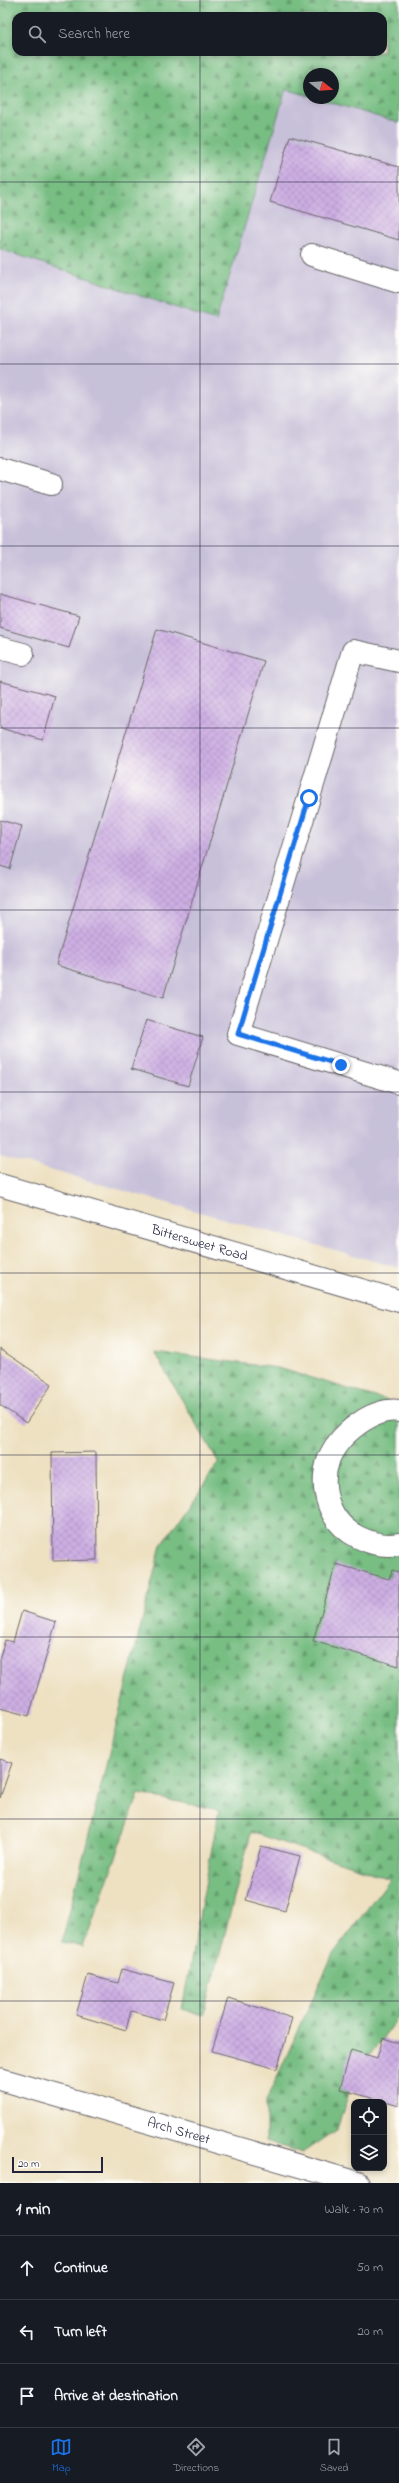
<!DOCTYPE html>
<html lang="en">
<head>
<meta charset="utf-8">
<style>
	:root { --surface:#171b24; --page:#20242c; --text:#f1f3f6; --muted:#9ea1a6; --line:#363941; --accent:#1a73e8 }
	body { margin:0; font-family:"Indie Flower",sans-serif; background:var(--page); color:var(--text) }
	.controls { position:absolute; right:12px; bottom:12px; display:grid; overflow:hidden; border-radius:8px; box-shadow:0 2px 6px #0003 }
	.controls button { width:36px; height:36px; display:grid; place-items:center; padding:0; border:0; border-bottom:1px solid var(--line); background:var(--surface); color:var(--text); font:20px sans-serif }
	.compass { position:absolute; left:303px; top:68px; width:36px; height:36px; border-radius:50%; background:var(--surface); box-shadow:0 2px 6px #0003; rotate:107deg }
	.scale { position:absolute; left:12px; bottom:10px; width:91px; box-sizing:border-box; padding-left:4px; border:2px solid #22223b; border-top:0; font-size:11px; line-height:14px; white-space:nowrap; color:#22223b; -webkit-text-stroke:3px #fdfcf7; paint-order:stroke }
	.stop { position:absolute; width:12px; height:12px; margin:-9px; border:3px solid #1a73e8; border-radius:50%; background:#fff }
	.stop.end { background:#1a73e8; border-color:#fff; box-shadow:0 1px 4px #0008 }
	.list { margin:0; padding:0; list-style:none }
	h2 { display:flex; justify-content:space-between; align-items:center; height:52px; margin:0; padding:0 16px; font-size:17px }
	h2 small { font-size:13px; font-weight:400; color:var(--muted) }
	.list li { display:grid; grid-template-columns:26px 1fr auto; gap:12px; align-items:center; box-sizing:border-box; height:64px; padding:0 16px; border-top:1px solid var(--line) }
	.list b { display:block; font-size:15px; white-space:nowrap }
	.list em { font-size:13px; font-style:normal; color:var(--muted) }
	.icon { flex:none; width:22px; height:22px; fill:none; stroke:currentColor; stroke-width:2; stroke-linecap:round; stroke-linejoin:round }
	.map { position:relative; flex:none; width:399px; height:2183px; overflow:hidden }
	.search { position:absolute; background:var(--surface); box-shadow:0 2px 6px #0003; left:12px; right:12px; top:12px; height:44px; display:flex; align-items:center; gap:10px; box-sizing:border-box; padding:0 14px; border-radius:12px; color:var(--muted); font-size:15px }
	.sheet { height:244px; background:var(--surface) }
	nav { display:flex; justify-content:space-around; align-items:center; box-sizing:border-box; height:56px; border-top:1px solid var(--line); background:var(--surface); font-size:11px; color:var(--muted) }
	nav a { display:grid; justify-items:center; gap:2px }
	nav .on { color:var(--accent) }
	.map>svg:first-child { display:block }
</style>
</head>
<body>
<div class="map">
<svg width="399" height="2183" viewBox="0 0 399 2183">
	<defs>
		<pattern id="forest-firs" width="22" height="20" patternUnits="userSpaceOnUse"><rect width="22" height="20" fill="#78be83"/><path d="M5 1l3.5 6h-7zM16 11l3.5 6h-7z" fill="#629a6c"/></pattern>
		<pattern id="building-cross-hatch" width="8" height="8" patternUnits="userSpaceOnUse"><rect width="8" height="8" fill="#cdafe3"/><path d="M0 0l8 8M0 8l8-8" fill="none" stroke="#b096c4"/></pattern>
	</defs>
	<rect width="100%" height="100%" fill="#fdfcf7"/>
	<filter id="ink" filterUnits="userSpaceOnUse"><feTurbulence type="fractalNoise" baseFrequency=".025" numOctaves="2"/><feDisplacementMap in="SourceGraphic" scale="8" xChannelSelector="R" yChannelSelector="G"/><feConvolveMatrix kernelMatrix="1 2 1 2 8 2 1 2 1" color-interpolation-filters="sRGB"/></filter>
	<filter id="wash" filterUnits="userSpaceOnUse"><feTurbulence type="fractalNoise" baseFrequency=".012" numOctaves="4" result="noise"/><feDisplacementMap in="SourceGraphic" scale="16" xChannelSelector="R" yChannelSelector="G"/><feGaussianBlur stdDeviation="0.9" result="paint"/><feColorMatrix in="noise" values="0 0 0 0 0 0 0 0 0 0 0 0 0 0 0 0 0 1.4 0 .05"/><feComposite in="paint" operator="in"/></filter>
	<g filter="url(#wash)">
		<rect width="100%" height="100%" fill="#eee1c2"/>
		<path fill="#c7c0d9" d="M286,89L309,96V98H316L399,123V1268L0,1156V249L216,320Z"/>
		<path fill="url(#forest-firs)" stroke="#4d705f" fill-rule="evenodd" d="M0,0H399V123L316,98H333V74H309V96L286,89L216,321L0,249ZM16,16H383V52H16Z
			M154,1352L278,1368L399,1404V2016L355,2075L337,2129L302,2153L266,2141V2101L333,1954L390,1879L251,1832L204,2015L182,2009L219,1810L139,1794L83,1947L62,1942L161,1545L219,1463Z"/>
		<g id="blocks">
			<path fill="url(#building-cross-hatch)" d="M290,136L399,167V240L270,202Z
				M0,594L79,616L69,648L0,628Z
				M157,629L264,661L163,998L56,965Z
				M0,681L55,696L43,740L0,728Z
				M0,820L22,826L10,869L0,866Z
				M146,1020L203,1037L188,1086L131,1069Z
				M0,1349L52,1384L26,1423L0,1405Z
				M96,1452L97,1560L53,1561L52,1453Z
				M336,1564L389,1579L392,1570L399,1572V1666L313,1641Z
				M22,1611L56,1622L29,1716L0,1708V1657L5,1640L13,1642Z
				M0,1759L12,1763L0,1798Z
				M261,1846L300,1856L285,1911L246,1900Z
				M122,1969L174,1983L163,2020L131,2011L126,2030L76,2015L88,1975L118,1983Z
				M228,1998L292,2018L277,2069L212,2051Z
				M383,2038L399,2043V2106L340,2089L351,2050L377,2058Z"/>
		</g>
	</g>
	<g filter="url(#ink)">
		<use href="#blocks" fill-opacity="0" stroke="#69656a" stroke-width="1"/>
		<g fill="none" stroke-linecap="round" stroke-linejoin="round">
			<g stroke="#69656a" stroke-width="24">
				<g id="minor">
					<path d="M312,255L399,282"/>
					<path d="M0,469L51,484"/>
					<path d="M0,648L23,654"/>
					<path d="M399,661L353,651L238,1034L399,1083"/>
					<path id="s1" d="M0,1185L399,1301"/>
					<path d="M399,1411C387,1409 374,1414 364,1420C350,1429 336,1442 329,1458C318,1488 329,1523 358,1537C370,1543 385,1547 399,1544"/>
					<path id="s2" d="M0,2079L358,2183"/>
				</g>
			</g>
			<use href="#minor" stroke="#fff" stroke-width="22"/>
		</g>
	</g>
	<g fill="none" stroke-linecap="round" stroke-linejoin="round" filter="url(#ink)">
		<path stroke="#1a73e8" stroke-width="5" d="M309,798L238,1034L341,1065"/>
	</g>
	<path fill="none" stroke="#22223b" stroke-width="1" stroke-opacity="0.55" d="M200,0V16M200,52V2183M0,182H399M0,364H399M0,546H399M0,728H399M0,910H399M0,1092H399M0,1273H399M0,1455H399M0,1637H399M0,1819H399M0,2001H399"/>
	<g text-anchor="middle" dominant-baseline="central" stroke-width="3.5" stroke-linejoin="round" paint-order="stroke">
		<g font-size="14" fill="#22223b" stroke="#fdfcf7">
			<text stroke="none"><textPath href="#s1" startOffset="208">Bittersweet Road</textPath></text>
			<text stroke="none"><textPath href="#s2" startOffset="186">Arch Street</textPath></text>
		</g>
	</g>
</svg>
<div class="controls">
<button><svg class="icon" aria-label="locate" viewBox="0 0 24 24"><circle cx="12" cy="12" r="6"/><path d="M12 2v4M12 18v4M2 12h4M18 12h4"/></svg></button>
<button><svg class="icon" aria-label="layers" viewBox="0 0 24 24"><path d="M12 4l9 5-9 5-9-5zM3 14l9 5 9-5"/></svg></button>
</div>
<svg class="compass" viewBox="-18 -18 36 36"><path d="M0-13l5 13h-10z" fill="#e53935"/><path d="M0 13l5-13h-10z" fill="#9ea1a6"/></svg>
<div class="scale">20 m</div>
<div class="stop" style="left:309px;top:798px"></div>
<div class="stop end" style="left:341px;top:1065px"></div>
<div class="search"><svg class="icon" aria-label="search" viewBox="0 0 24 24"><circle cx="10" cy="10" r="6"/><path d="M15 15l6 6"/></svg>Search here</div>
</div>
<section class="sheet">
<h2>1 min<small>Walk · 70 m</small></h2>
<ul class="list">
<li><svg class="icon" aria-label="ahead" viewBox="0 0 24 24"><path d="M12 20V5M6 11l6-6 6 6"/></svg><div><b>Continue</b></div><em>50 m</em></li>
<li><svg class="icon" aria-label="left" viewBox="0 0 24 24"><path d="M17 20v-9H6M10 6l-5 5 5 5"/></svg><div><b>Turn left</b></div><em>20 m</em></li>
<li><svg class="icon" aria-label="arrive" viewBox="0 0 24 24"><path d="M6 21V4h12l-3 4 3 4H6"/></svg><div><b>Arrive at destination</b></div></li>
</ul>
</section>
<nav>
<a class="on"><svg class="icon" aria-label="map" viewBox="0 0 24 24"><path d="M3 6l6-2 6 2 6-2v14l-6 2-6-2-6 2zM9 4v14M15 6v14"/></svg>Map</a>
<a><svg class="icon" aria-label="directions" viewBox="0 0 24 24"><path d="M12 3l9 9-9 9-9-9zM9 14v-3h6M13 9l2 2-2 2"/></svg>Directions</a>
<a><svg class="icon" aria-label="saved" viewBox="0 0 24 24"><path d="M7 4h10v16l-5-4-5 4z"/></svg>Saved</a>
</nav>
</body>
</html>
